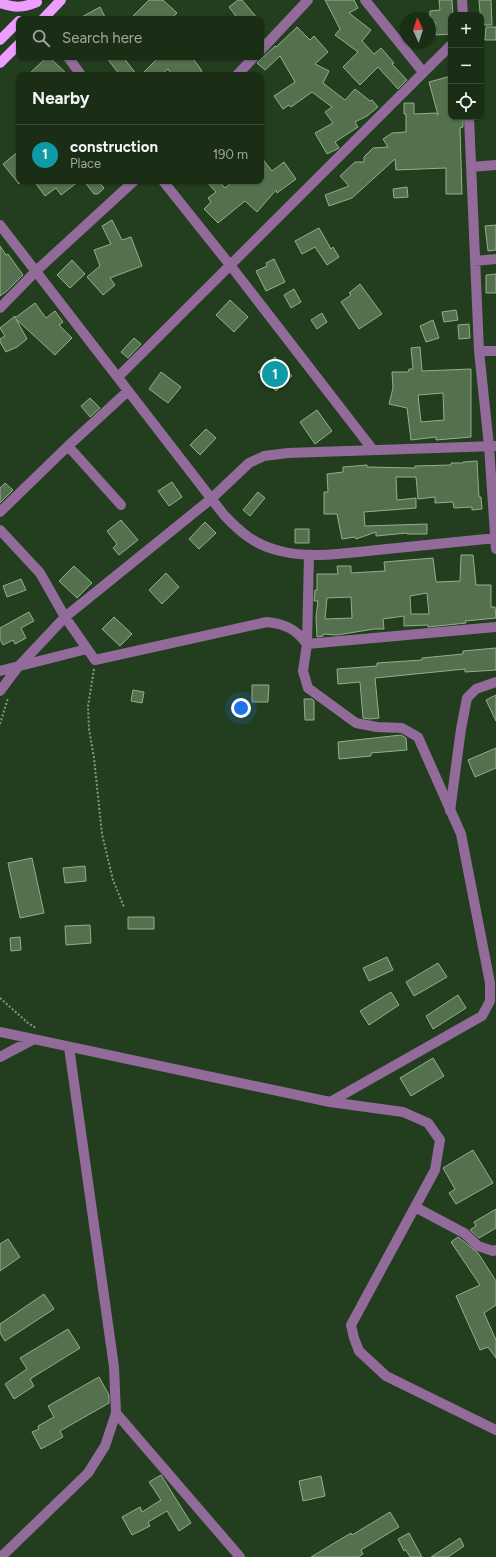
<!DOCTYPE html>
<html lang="en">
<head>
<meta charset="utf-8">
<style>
	:root { --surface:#1a2e16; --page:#273a23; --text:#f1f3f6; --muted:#9fa8a1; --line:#384a35; --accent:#e98dfe }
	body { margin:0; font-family:Figtree,sans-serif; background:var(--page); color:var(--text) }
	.controls { position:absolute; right:12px; top:12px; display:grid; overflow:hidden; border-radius:8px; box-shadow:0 1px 3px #0004 }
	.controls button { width:36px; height:36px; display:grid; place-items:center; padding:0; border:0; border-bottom:1px solid var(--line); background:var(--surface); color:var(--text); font:20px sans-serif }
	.compass { position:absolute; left:400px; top:12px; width:36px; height:36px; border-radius:50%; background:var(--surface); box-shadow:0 1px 3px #0004; rotate:357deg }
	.you { position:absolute; left:241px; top:708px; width:14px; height:14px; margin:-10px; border:3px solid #fff; border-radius:50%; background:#1a73e8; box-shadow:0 0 0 6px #1a73e833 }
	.badge { display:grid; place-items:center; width:26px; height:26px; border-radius:50%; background:var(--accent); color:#fff; font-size:13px; font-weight:700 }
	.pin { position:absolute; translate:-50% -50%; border:2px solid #fff; box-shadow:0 1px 4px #0006 }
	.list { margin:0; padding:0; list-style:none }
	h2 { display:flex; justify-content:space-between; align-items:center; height:52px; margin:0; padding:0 16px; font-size:17px }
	h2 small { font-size:13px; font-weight:400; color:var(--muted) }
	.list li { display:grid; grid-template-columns:26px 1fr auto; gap:12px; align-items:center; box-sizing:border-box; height:60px; padding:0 16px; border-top:1px solid var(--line) }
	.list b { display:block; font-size:15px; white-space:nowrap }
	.list p { margin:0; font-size:13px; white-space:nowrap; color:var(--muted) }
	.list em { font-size:13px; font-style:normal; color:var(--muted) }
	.icon { flex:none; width:22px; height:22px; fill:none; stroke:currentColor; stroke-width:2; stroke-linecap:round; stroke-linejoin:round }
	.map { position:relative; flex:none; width:496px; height:1557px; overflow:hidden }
	.search { position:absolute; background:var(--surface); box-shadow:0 1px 3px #0004; left:16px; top:16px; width:248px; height:44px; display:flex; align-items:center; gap:10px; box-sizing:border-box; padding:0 14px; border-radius:8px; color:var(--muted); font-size:15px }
	.panel { position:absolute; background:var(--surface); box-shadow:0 1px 3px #0004; left:16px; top:72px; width:248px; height:112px; border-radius:8px }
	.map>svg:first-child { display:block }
</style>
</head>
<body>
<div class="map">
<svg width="496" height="1557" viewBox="0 0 496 1557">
	<rect width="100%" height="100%" fill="#233e1e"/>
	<path fill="#54704e" stroke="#91b08a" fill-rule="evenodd" d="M149,0H163L177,13L171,19H130Z
		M238,0H242L258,19H238L229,7Z
		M325,0H354L358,8L349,13L371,30L362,41L374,54L381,48L394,63L392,64L407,80L398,89L378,67L360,85L343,67L358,52L335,35L340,29Z
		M439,0H452L453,15H451V34L436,35L435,22H430V11L440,10Z
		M479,0H491L492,25H481Z
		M100,7L106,19H78Z
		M297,27L310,40L314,36L328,52L315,64L329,71L323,83L345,100L355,89L370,101L372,100L378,107L367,116L355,122L358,127L335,142L339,148L327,154L315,133L333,123L325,112L332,107L312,92L291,107L289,105L283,109L274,96L295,82L280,56L265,70L257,63L275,46L276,47Z
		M486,27H496V40H485Z
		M47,57H49L68,75H28Z
		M106,57H123L137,75H120Z
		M159,57H192L202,71L196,75H172L168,69L161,75H141Z
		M451,76V117H463V127L460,128L462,194H446V168L396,170L395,159L352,198L329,206L325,195L349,186L340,176L355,162H364V157L373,148L388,147L383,139L392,133L406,132V114H404V103H414V114L436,113L438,115L429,82Z
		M19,151V184L3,164Z
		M261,157L272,171L284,162L296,179L277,193L276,190L257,212L245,201L218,223L204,209L211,202L208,198L216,192L206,181H219L225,188L233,181H261Z
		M34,181H79L61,195L56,188L45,196Z
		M84,181H98L104,188L98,194H94Z
		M407,187L408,197L394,198L393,189Z
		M112,220L122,240L131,237L142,266L110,278L115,285L103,295L87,277L100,266L94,250L111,244L102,226Z
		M496,225V250L488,251L485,226Z
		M319,228L331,249L333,247L339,257L327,265L315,247L302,254L295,241Z
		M0,246L6,255L8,254L23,275L7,291L0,296Z
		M274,259L285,282L266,291L256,271L267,266L266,263Z
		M72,260L85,274L70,288L57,275Z
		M496,274V293H486V275Z
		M360,284L382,314L359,329L341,302L351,295L349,293Z
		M294,289L301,302L291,308L284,295Z
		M230,300L248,317L234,332L216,315Z
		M35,303L46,318L55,311L63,322L59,325L72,338L55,355L16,319L27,339L17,347L6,352L0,342V339L5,336L0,328L15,316V318Z
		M456,310L458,320L444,322L442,312Z
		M322,313L327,322L317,329L311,320Z
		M433,320L439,338L426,342L420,326Z
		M469,324L470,338L459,339L458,325Z
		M134,338L141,344L128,358L121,352Z
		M420,347L422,371L471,369V437L436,440V437L411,440L407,408L389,404L393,388L392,372H408L409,369H413L411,348ZM443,393L444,420L421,422L418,395Z
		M275,357L292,376L276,391L258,372Z
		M161,372L181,387L168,403L149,389Z
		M90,398L100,408L90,417L81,406Z
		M317,410L332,431L315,444L300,422Z
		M206,429L216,438L200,455L190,445Z
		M477,461L479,497H481L482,509L472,510V507L454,508L453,502L435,503V497L418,499L416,477H396L397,500L416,498V508L364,512L365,526L427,524V534H407V533L376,536V532L356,539L355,537L342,539L337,514H324V492H328L327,474L343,472V467L367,465V467L415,468V466L451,465V463H463V462Z
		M172,482L182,497L169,506L158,491Z
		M5,483L13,490L0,503V488Z
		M258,492L265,498L250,516L243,510Z
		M121,520L138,540L119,555L113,548L117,544L107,531Z
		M205,522L216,533L199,549L189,539Z
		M295,529H309V543H295Z
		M461,555H473L476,585H491V607H495L496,618L465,621L466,623L428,627V625L404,626V616L383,619L384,629H374L337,635L323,634V636L317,637L316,617L318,601H314L315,590H317V574H338L337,566H351V573L385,571L384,562L433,558L436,582L460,581ZM427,593L429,614H411L410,596ZM351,597L352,618L325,619L327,598Z
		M74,566L92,583L77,598L59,581Z
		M166,573L179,587L162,604L149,590Z
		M21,579L26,590L7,597L3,586Z
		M29,612L34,621L21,628L26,638L15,644L13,640L3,645L0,639V628Z
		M114,617L132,634L120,646L102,629Z
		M496,648V670L465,672V669L375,678L379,718L370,719L363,718L360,682L338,684L337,669L377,666V663L422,660V658L463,654V651Z
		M252,685H269L268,702H252Z
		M133,690L144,692L142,703L131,701Z
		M496,695V721L486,700Z
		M304,699H312L314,701V720H305Z
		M401,735L406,738L407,750L371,753V756L339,759L338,742Z
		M496,748V768L475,777L468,760Z
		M32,858L44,913L20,918L8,863Z
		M85,866L86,881L65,883L63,868Z
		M128,917H154V929H128Z
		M90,925L91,943L66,945L65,926Z
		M20,937L21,950L11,951L10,938Z
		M387,957L393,970L369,981L363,968Z
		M438,963L447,977L414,996L406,982Z
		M391,992L399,1005L369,1025L360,1011Z
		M458,995L466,1008L433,1029L426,1016Z
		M433,1058L444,1076L411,1096L400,1078Z
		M473,1150L493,1183L456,1204L449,1193L455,1189L443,1168Z
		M496,1209V1228L479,1238L470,1230L476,1226L474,1222Z
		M458,1237L478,1253L496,1281V1305L484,1313L496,1340V1358L488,1347L480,1350L456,1296L480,1285L451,1242Z
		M8,1239L20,1257L0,1271V1244Z
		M44,1294L54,1309L5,1341L0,1333V1324Z
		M68,1329L80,1348L30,1379L34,1386L14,1399L5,1384L27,1369L20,1358Z
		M99,1377L109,1395V1403L60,1431L63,1437L41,1449L32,1432L39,1429L38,1426L54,1417L48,1406Z
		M161,1475L191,1523L179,1531L167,1511L148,1522L150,1526L132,1535L122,1517L140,1507L142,1512L161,1500L149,1482Z
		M321,1476L325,1496L303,1501L299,1481Z
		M390,1512L399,1527L361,1550L363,1554L358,1557H311L351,1533L352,1535Z
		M409,1533L422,1557H410L406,1550L404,1551L398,1539Z
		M460,1538L464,1546L448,1557H431Z"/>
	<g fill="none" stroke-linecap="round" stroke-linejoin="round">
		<path stroke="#82987e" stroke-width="2" stroke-dasharray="2 2" stroke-linecap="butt" d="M94,669L88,706L89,729L94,758L102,834L113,880L124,907
			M0,724L8,698
			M0,998L28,1023L36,1028"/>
		<path stroke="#926b9a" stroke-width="10" d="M365,0L423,72
			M462,0L463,15
			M261,50L308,0
			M68,57L81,75
			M237,75L254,57
			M469,117L479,351L489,446L496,549
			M471,167L496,165
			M163,181L230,265L373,450
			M0,225L224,515C241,533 255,545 280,551C311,559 345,553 377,550C417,546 456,542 496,538
			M475,261L496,259
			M0,308L36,271L134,181
			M479,351H496
			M118,377L451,45
			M68,446L121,505
			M0,512L68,446L128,391
			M0,530L40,573L65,617L95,660L267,622C285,624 296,629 307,644L309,555
			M0,671L87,649
			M0,691L18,667L65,617L211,499L249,463L264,456L288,453L496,446
			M450,811L461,729L467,698L476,689L496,682
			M0,1032L330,1102L403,1112L428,1123L440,1140L435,1170L351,1325L354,1338L359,1351L386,1376L496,1430
			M0,1057L34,1039
			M330,1102L482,1016L490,1001V983L461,834L418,737L402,728L377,727L356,723L308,688L303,671L307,644L496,627
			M415,1207L464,1233L478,1246L493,1251L496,1250
			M116,1413L240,1557
			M1,1557L88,1473L105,1446L116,1413L114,1367L69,1047"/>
		<path stroke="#ed9dff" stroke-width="10" d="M0,3C15,8 22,8 37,2
			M43,19L61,0
			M0,40L19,21
			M0,63L19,44"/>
	</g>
</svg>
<div class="controls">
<button>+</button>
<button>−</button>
<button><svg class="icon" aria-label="locate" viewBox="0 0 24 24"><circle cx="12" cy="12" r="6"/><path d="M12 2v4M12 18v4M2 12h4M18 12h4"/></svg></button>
</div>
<svg class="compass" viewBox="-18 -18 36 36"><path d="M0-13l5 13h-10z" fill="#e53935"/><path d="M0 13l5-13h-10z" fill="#9fa8a1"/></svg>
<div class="you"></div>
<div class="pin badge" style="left:275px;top:374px;background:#0f9aa8">1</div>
<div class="search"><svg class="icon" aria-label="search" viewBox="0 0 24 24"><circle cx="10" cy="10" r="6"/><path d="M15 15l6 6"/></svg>Search here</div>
<section class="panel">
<h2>Nearby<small></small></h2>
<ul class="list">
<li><span class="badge" style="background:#0f9aa8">1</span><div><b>construction</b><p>Place</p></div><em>190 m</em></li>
</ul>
</section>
</div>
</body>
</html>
